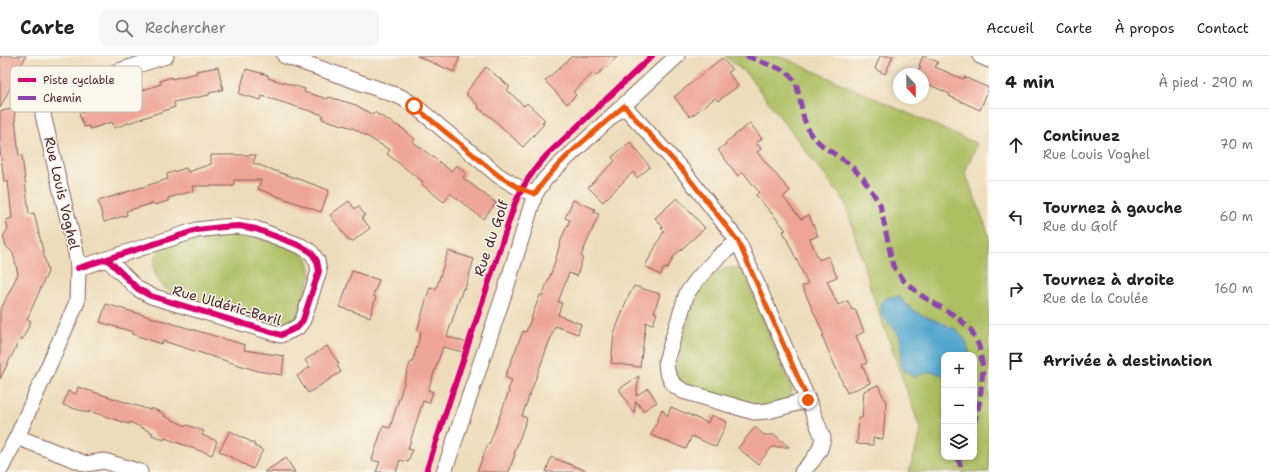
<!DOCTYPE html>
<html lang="fr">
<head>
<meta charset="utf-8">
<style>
	:root { --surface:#fff; --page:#f6f6f6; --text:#222; --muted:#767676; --line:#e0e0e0 }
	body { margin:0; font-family:"Shantell Sans",sans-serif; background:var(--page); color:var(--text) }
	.controls { position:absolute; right:12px; bottom:12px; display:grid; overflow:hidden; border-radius:8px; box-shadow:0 2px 6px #0003 }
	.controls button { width:36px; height:36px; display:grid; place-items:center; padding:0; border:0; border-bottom:1px solid var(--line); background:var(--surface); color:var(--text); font:20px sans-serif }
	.compass { position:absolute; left:893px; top:12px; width:36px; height:36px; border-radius:50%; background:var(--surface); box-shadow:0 2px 6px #0003; rotate:158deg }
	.stop { position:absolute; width:12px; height:12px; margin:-9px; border:3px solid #ea580c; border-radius:50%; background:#fff }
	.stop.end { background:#ea580c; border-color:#fff; box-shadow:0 1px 4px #0008 }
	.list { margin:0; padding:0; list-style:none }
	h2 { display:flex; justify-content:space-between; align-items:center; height:52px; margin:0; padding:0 16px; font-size:17px }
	h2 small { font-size:13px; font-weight:400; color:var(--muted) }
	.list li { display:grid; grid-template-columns:26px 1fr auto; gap:12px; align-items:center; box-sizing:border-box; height:72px; padding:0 16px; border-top:1px solid var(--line) }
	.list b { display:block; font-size:15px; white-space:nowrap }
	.list p { margin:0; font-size:13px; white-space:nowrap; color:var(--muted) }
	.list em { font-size:13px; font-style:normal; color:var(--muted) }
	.icon { flex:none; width:22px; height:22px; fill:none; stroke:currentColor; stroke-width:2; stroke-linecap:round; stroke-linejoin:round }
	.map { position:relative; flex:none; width:989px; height:416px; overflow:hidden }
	header { display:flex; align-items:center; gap:24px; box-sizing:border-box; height:56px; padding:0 20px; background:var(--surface); border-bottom:1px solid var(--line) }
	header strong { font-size:19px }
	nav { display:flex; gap:22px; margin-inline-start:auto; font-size:14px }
	.search { width:280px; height:36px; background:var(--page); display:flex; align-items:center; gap:10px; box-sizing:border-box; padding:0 14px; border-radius:8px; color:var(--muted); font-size:15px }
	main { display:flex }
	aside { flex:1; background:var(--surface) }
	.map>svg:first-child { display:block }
</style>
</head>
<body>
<header>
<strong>Carte</strong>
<div class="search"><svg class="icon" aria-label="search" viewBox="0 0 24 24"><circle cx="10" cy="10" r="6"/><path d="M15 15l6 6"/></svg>Rechercher</div>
<nav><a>Accueil</a><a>Carte</a><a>À propos</a><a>Contact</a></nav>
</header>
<main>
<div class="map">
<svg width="989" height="416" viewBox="0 0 989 416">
	<rect width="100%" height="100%" fill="#fbf7ec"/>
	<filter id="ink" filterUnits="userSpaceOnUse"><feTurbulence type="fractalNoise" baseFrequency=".025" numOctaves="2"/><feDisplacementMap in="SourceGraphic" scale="8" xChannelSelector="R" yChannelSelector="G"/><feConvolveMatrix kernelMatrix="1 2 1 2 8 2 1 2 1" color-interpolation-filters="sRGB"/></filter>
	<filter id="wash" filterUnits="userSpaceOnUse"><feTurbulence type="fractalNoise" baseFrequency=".012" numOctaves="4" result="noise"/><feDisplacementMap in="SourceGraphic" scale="16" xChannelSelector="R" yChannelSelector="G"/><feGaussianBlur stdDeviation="0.9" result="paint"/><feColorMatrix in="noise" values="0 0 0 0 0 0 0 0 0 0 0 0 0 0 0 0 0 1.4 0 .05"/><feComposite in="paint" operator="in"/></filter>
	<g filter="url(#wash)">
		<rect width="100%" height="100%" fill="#eddcba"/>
		<path fill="#acbe61" stroke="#7b6e46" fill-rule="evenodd" d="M724,0H780L977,88L965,116L989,179V416H909L921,375L870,231L845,146L747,18ZM944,299H974V401H944Z
			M229,178H248L299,196L307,202L311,219L297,263L289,267L272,270L174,239C164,233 155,223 154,210C154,203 157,196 163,191C171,185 216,180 229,178Z
			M726,212H741L747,223L792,333L791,341L784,348L761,352L693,334L676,322L674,306L700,231L710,221Z"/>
		<path fill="#51a5cd" stroke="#4e627c" d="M888,241H900L906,249L920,258L956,273L966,285L970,299H944V320C931,314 927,316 914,321C893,311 905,300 900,283C898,274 887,266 881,259L882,245Z"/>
		<g id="blocks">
			<path fill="#eea595" d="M0,0H26L0,52Z
				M417,0H460L454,16Z
				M572,0H618L596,20L593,17L573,36L576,39L567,48L545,25Z
				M880,0H893L885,18L875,13Z
				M923,0L938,6L935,11L963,23L964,21L989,32L980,54L949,40L950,38L923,26V18H917L921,11L919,10Z
				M722,2L732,14L728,16L738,30L718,45L715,42L690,61L674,41Z
				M218,11L223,34L219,33L220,35L209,37V39L174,46L175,51L114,72L112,66L90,73L89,70L84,71L79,57L84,56L83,51L136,34L137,36L161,28L160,25L171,21L172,23L197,17L196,15Z
				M486,11L510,31L507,34L524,50L527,47L545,64L542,66L544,68L523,91L491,61L478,52L479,50L467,39V35Z
				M246,13L268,19V22L305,33L304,36L328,43L329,41L356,49L373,59L374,56L403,73L415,83L413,86L451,115L456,109L466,117L463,122L496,147L483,163L450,137L444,146L421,128L423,126L387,98L390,94L353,72L322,63L323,59L262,40L261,44L239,38Z
				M14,53L19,100L22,99L29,158L34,157L48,216L27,263L31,265L22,284L20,283L0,323V255L18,218L13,197L6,190L3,180L8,173L6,164L12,162L8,125L4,126L0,93V55Z
				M750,67L762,83L756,87L761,93L757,96L790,135L783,141L801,163L809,159L818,180L810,183L819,204L828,200L837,221L827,225L838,249L848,245L852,254L855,253L864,276L856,280L867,307L862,309L870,327L847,337L822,280L824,279L802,230L808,228L783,175L786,174L756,139L759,136L743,116L738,120L718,94L726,88L725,87Z
				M630,86L650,111L637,122L633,116L603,146L588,131L615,105L612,101Z
				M211,99H256L253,107L329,134L321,156L258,133L261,124H234V130H192L193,135L168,142V145L155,149L154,147L126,155L127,159L104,166L98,145L168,123L167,118L186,112L188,116L211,108Z
				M677,142L705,172L674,200L667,213L664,212L660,219L645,210L664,175L661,172L663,171L655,162Z
				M573,144L595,153L593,156L599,158L581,200L583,201L577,220L569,217L558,246L562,247L558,259L581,268L578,278L555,270L522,360L527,362L514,398H515L509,416H477L488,388L489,389L509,335L508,334L512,324L505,321L523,275L526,276L540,239L542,240L553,212L562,181L570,164L565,162Z
				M349,145L355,153L358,150L365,159L362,162L370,172L353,185H349L330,159Z
				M448,195L474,203L465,233L463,232L447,280L470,288L467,297L443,291L428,334L433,336L429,347L423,345L408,393L412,394L408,406L400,404L396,416H376L380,406L372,404L383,370L390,372L410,307H412L421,276L417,275L430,231L436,233Z
				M352,215L379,224L373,240L376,241L370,261L340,251Z
				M634,230L660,238L654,256L657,257L653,268L646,266L640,311L611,307L614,278L627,243Z
				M106,248L245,289L244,294L284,300L282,319L258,315L163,285L162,288L132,278L133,276L100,266Z
				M327,290L339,308L337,309L341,316L308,337L297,320L310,311L305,304Z
				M639,320L636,340L648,332L657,346L643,355L636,345L634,357L619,333Z
				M878,329L886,346L883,383L873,382V389L857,388L859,362H862L864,335Z
				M78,331L150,354L151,352L165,358L164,360L186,370L187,369L204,375L202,379L217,385L212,399L165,382L164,384L152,379L153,377L130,366L129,368L89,355V357L63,349L68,335L76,338Z
				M671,351L708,367L711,359L727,366L716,391L692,380L686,393L651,379L662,353L667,360Z
				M755,371L764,379H775L789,391H772L758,408L738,392Z
				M230,375L255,388L254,390L263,394L253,413L219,395Z
				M551,401L587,415V416H546Z
				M286,402L295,416H264Z"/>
		</g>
	</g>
	<g filter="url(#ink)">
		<use href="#blocks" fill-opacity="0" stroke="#83615d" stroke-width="1"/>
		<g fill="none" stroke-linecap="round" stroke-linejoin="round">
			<g stroke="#83615d" stroke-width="17">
				<path id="minor" d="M285,0L401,41L415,50L499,120L521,133L535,138
					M980,0L989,4
					M624,50L684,116L738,185L808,344L823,382L820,393L813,404L802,416
					M738,185L718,201L699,221L687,237L666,305L667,316L673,328L683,335L754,356L768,355L808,344
					M78,212L107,203L138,233L151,240L281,279L298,271L303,264L319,215L317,205L311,196L301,190L256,173L239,170L222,171L197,174L107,203
					M17,381L86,408L104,405L140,416
					M0,414L17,381L77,246L78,212L76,197L43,59C45,48 48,42 56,35L166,0
					M444,416L507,229L535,138L545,123L558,110L677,0"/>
			</g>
			<use href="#minor" stroke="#fff" stroke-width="15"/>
			<path stroke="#8e44ad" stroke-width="5" stroke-dasharray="10 5" stroke-linecap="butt" d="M746,0L786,15L796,26L804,63L811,79L824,91L848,107L863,122L880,148L893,210L903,224L922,240L957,261L971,274L979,290L983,312L980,344L974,368
				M958,401L962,416"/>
			<g stroke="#fbf7ec" stroke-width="8">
				<path id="cycleway" d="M78,212L107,203L138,233L151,240L281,279L298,271L303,264L319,215L317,205L311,196L301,190L256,173L239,170L222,171L197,174L107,203
					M426,416L515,147C523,129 533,114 546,100L652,0"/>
			</g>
			<use href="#cycleway" stroke="#d6006c" stroke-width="6"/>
		</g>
	</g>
	<g fill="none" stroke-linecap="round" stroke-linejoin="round" filter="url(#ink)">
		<path stroke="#ea580c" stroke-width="5" d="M414,50L499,120L521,133L535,138C558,103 594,77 624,50L684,116L738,185L808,344"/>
	</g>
	<g text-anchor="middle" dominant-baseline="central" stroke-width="3" stroke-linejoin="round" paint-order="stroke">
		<g font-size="14" fill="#4a1f2b" stroke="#fbf7ec">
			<text transform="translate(62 137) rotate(77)">Rue Louis Voghel</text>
			<text transform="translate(491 182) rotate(-71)">Rue du Golf</text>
			<text transform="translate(227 249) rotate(16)">Rue Uldéric-Baril</text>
		</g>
	</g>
	<rect x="10" y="10" width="132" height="46" rx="6" fill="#fbf7ec" stroke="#c6b6b2" stroke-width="1"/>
	<rect x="18" y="22" width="18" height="4" fill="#d6006c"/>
	<rect x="18" y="40" width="18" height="4" fill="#8e44ad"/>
	<g font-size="11" fill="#4a1f2b">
		<text x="43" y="28">Piste cyclable</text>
		<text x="43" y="46">Chemin</text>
	</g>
</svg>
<div class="controls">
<button>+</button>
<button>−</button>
<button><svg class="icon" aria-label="layers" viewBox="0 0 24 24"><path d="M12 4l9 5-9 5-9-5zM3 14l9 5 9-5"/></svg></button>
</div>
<svg class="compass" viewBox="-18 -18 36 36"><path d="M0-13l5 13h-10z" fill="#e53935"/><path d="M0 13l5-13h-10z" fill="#767676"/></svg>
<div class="stop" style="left:414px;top:50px"></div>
<div class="stop end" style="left:808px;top:344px"></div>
</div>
<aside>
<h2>4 min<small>À pied · 290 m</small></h2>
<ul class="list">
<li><svg class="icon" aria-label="ahead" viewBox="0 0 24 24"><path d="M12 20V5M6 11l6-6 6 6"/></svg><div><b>Continuez</b><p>Rue Louis Voghel</p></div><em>70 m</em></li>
<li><svg class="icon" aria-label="left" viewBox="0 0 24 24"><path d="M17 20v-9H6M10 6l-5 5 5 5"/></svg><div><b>Tournez à gauche</b><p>Rue du Golf</p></div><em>60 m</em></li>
<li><svg class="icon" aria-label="right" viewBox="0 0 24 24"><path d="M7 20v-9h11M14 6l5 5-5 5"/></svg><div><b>Tournez à droite</b><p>Rue de la Coulée</p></div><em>160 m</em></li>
<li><svg class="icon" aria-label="arrive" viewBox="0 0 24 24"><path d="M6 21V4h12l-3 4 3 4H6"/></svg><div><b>Arrivée à destination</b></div></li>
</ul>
</aside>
</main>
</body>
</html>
